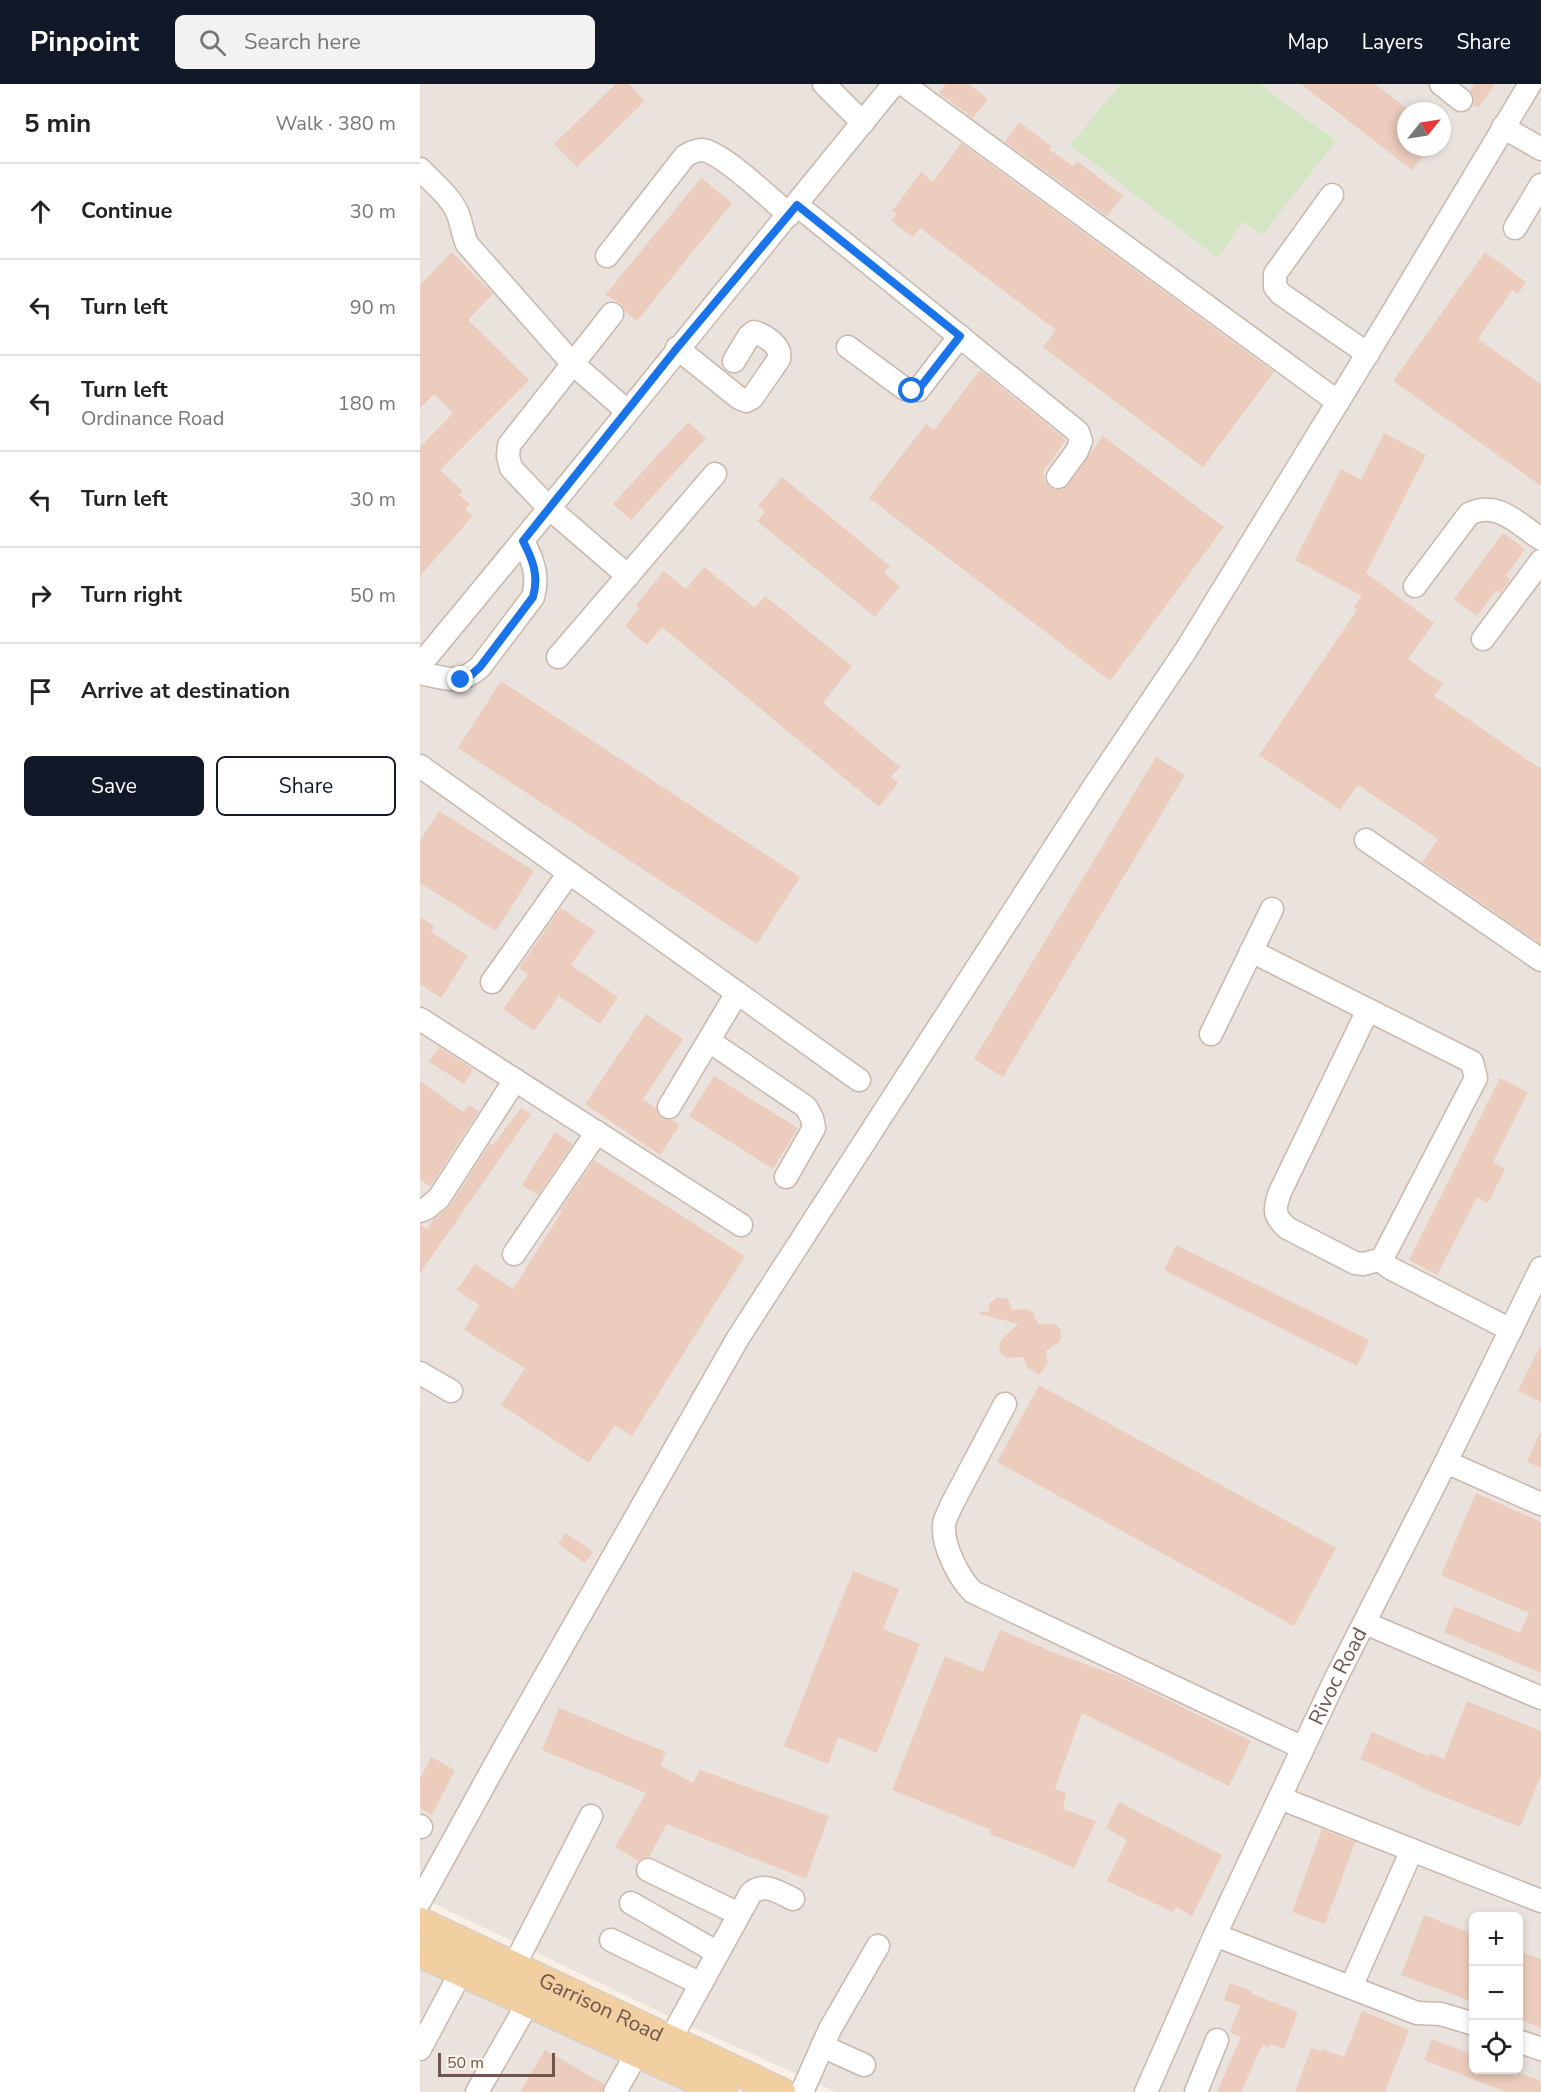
<!DOCTYPE html>
<html lang="en">
<head>
<meta charset="utf-8">
<style>
	:root { --surface:#fff; --page:#f2f2f2; --text:#222; --muted:#767676; --line:#e0e0e0; --accent:#111827 }
	body { margin:0; font-family:"Nunito Sans",sans-serif; background:var(--page); color:var(--text) }
	.controls { position:absolute; right:18px; bottom:18px; display:grid; overflow:hidden; border-radius:9px; box-shadow:0 3px 9px #0003 }
	.controls button { width:54px; height:54px; display:grid; place-items:center; padding:0; border:0; border-bottom:2px solid var(--line); background:var(--surface); color:var(--text); font:30px sans-serif }
	.compass { position:absolute; left:977px; top:18px; width:54px; height:54px; border-radius:50%; background:var(--surface); box-shadow:0 3px 9px #0003; rotate:60deg }
	.scale { position:absolute; left:18px; bottom:15px; width:117px; box-sizing:border-box; padding-left:6px; border:3px solid #6e564c; border-top:0; font-size:16px; line-height:21px; white-space:nowrap; color:#6e564c; -webkit-text-stroke:4px #fdf4e8; paint-order:stroke }
	.stop { position:absolute; width:18px; height:18px; margin:-14px; border:4px solid #1a73e8; border-radius:50%; background:#fff }
	.stop.end { background:#1a73e8; border-color:#fff; box-shadow:0 2px 6px #0008 }
	.list { margin:0; padding:0; list-style:none }
	h2 { display:flex; justify-content:space-between; align-items:center; height:78px; margin:0; padding:0 24px; font-size:26px }
	h2 small { font-size:20px; font-weight:400; color:var(--muted) }
	.list li { display:grid; grid-template-columns:39px 1fr auto; gap:18px; align-items:center; box-sizing:border-box; height:96px; padding:0 24px; border-top:2px solid var(--line) }
	.list b { display:block; font-size:22px; white-space:nowrap }
	.list p { margin:0; font-size:20px; white-space:nowrap; color:var(--muted) }
	.list em { font-size:20px; font-style:normal; color:var(--muted) }
	.actions { display:flex; gap:12px; padding:18px 24px }
	.actions a { flex:1; padding:14px 0; border:2px solid var(--accent); border-radius:9px; text-align:center; font-size:21px; color:var(--accent) }
	.actions .main { background:var(--accent); color:#fff }
	.icon { flex:none; width:33px; height:33px; fill:none; stroke:currentColor; stroke-width:2; stroke-linecap:round; stroke-linejoin:round }
	.map { position:relative; flex:none; width:1121px; height:2008px; overflow:hidden }
	header { display:flex; align-items:center; gap:36px; box-sizing:border-box; height:84px; padding:0 30px; background:var(--accent); color:#fff }
	header strong { font-size:28px }
	nav { display:flex; gap:33px; margin-inline-start:auto; font-size:21px }
	.search { width:420px; height:54px; background:var(--page); display:flex; align-items:center; gap:15px; box-sizing:border-box; padding:0 21px; border-radius:9px; color:var(--muted); font-size:22px }
	main { display:flex }
	aside { flex:1; background:var(--surface) }
	.map>svg:first-child { display:block }
</style>
</head>
<body>
<header>
<strong>Pinpoint</strong>
<div class="search"><svg class="icon" aria-label="search" viewBox="0 0 24 24"><circle cx="10" cy="10" r="6"/><path d="M15 15l6 6"/></svg>Search here</div>
<nav><a>Map</a><a>Layers</a><a>Share</a></nav>
</header>
<main>
<aside>
<h2>5 min<small>Walk · 380 m</small></h2>
<ul class="list">
<li><svg class="icon" aria-label="ahead" viewBox="0 0 24 24"><path d="M12 20V5M6 11l6-6 6 6"/></svg><div><b>Continue</b></div><em>30 m</em></li>
<li><svg class="icon" aria-label="left" viewBox="0 0 24 24"><path d="M17 20v-9H6M10 6l-5 5 5 5"/></svg><div><b>Turn left</b></div><em>90 m</em></li>
<li><svg class="icon" aria-label="left" viewBox="0 0 24 24"><path d="M17 20v-9H6M10 6l-5 5 5 5"/></svg><div><b>Turn left</b><p>Ordinance Road</p></div><em>180 m</em></li>
<li><svg class="icon" aria-label="left" viewBox="0 0 24 24"><path d="M17 20v-9H6M10 6l-5 5 5 5"/></svg><div><b>Turn left</b></div><em>30 m</em></li>
<li><svg class="icon" aria-label="right" viewBox="0 0 24 24"><path d="M7 20v-9h11M14 6l5 5-5 5"/></svg><div><b>Turn right</b></div><em>50 m</em></li>
<li><svg class="icon" aria-label="arrive" viewBox="0 0 24 24"><path d="M6 21V4h12l-3 4 3 4H6"/></svg><div><b>Arrive at destination</b></div></li>
</ul>
<div class="actions"><a class="main">Save</a><a>Share</a></div>
</aside>
<div class="map">
<svg width="1121" height="2008" viewBox="0 0 1121 2008">
	<rect width="100%" height="100%" fill="#f9efe3"/>
	<path fill="#e9e2dd" fill-rule="evenodd" d="M0,0H1121V2008H417L274,1944L0,1813ZM986,27H1022V63H986ZM1054,1832H1098V1986H1054Z
		M0,1884L183,1969L270,2008H0Z"/>
	<path fill="#d3e5c3" d="M701,0H839L916,57L842,151L823,137L798,174L650,61Z"/>
	<path fill="#eccdbd" d="M196,0H209L225,17L157,83L134,60Z
		M526,0H549L568,15L553,34L519,9Z
		M881,0H955L986,24V63H1010L992,86Z
		M1055,0H1075L1058,24L1053,20L1054,12L1050,7Z
		M599,38L631,62L629,65L653,82L657,77L703,112L687,132L585,58Z
		M541,59L854,288L783,383L623,263L636,246L500,144L493,153L471,137L477,130L472,127L501,88L513,98Z
		M281,94L312,119L217,237L205,227L201,220L185,211Z
		M32,168L73,210L48,236L109,296L20,386L43,407L39,411L50,420L45,425L53,432L0,492V363L33,329L14,310L0,324V201Z
		M1065,168L1106,198L1098,210L1092,206L1058,255L1121,300V402L973,297Z
		M560,286L646,356L623,388L626,399L631,404L637,406L644,405L648,401L683,352L804,443L690,597L449,414L506,340L514,346Z
		M268,338L286,354L211,436L193,420Z
		M964,349L1006,371L946,489L1014,539L988,575L1023,600L1014,612L1121,685V860L1002,778L1018,755L938,701L920,726L839,671L937,526L934,523L942,512L875,476L921,385L941,396Z
		M362,393L470,482L464,489L480,502L455,533L337,437L345,428L338,422Z
		M1083,449L1105,465L1086,492L1091,495L1080,509L1076,506L1057,532L1034,515Z
		M284,483L335,524L345,512L432,582L403,619L480,683L471,693L478,699L459,723L242,543L227,561L205,542L219,524L216,521L244,487L266,505Z
		M81,597L380,793L337,860L38,664Z
		M736,673L765,691L583,993L554,975Z
		M19,727L114,787L76,847L0,799V757Z
		M141,824L175,847L151,881L198,913L180,940L139,912L114,947L83,925L108,890L99,884Z
		M0,833L14,842L11,848L48,872L21,914L0,900Z
		M226,930L263,955L223,1015L236,1024L242,1034L253,1036L260,1041L240,1071L165,1020Z
		M19,963L53,985L44,1000L9,978Z
		M294,992L378,1044L353,1085L269,1032Z
		M1080,994L1108,1008L1073,1078L1085,1085L1068,1119L1057,1113L1017,1191L989,1176Z
		M0,997L43,1028L49,1021L59,1027L10,1103L0,1095Z
		M101,1024L111,1030L0,1189V1140L7,1145L13,1136L30,1122L70,1059L73,1061Z
		M135,1048L153,1060L118,1111L102,1101Z
		M174,1076L325,1172L212,1352L195,1341L169,1379L81,1321L105,1284L44,1246L59,1221L37,1206L55,1180L93,1205L142,1127L140,1126Z
		M756,1161L949,1256L937,1282L744,1186Z
		M577,1213L588,1215L592,1226L606,1225L613,1228L618,1240H635L641,1245L640,1257L626,1267L628,1279L619,1291L607,1283L603,1273L587,1274L581,1269L579,1262L582,1255L598,1240L560,1230L561,1228H569V1220Z
		M1121,1260V1318L1098,1307Z
		M619,1301L916,1464L874,1542L577,1378Z
		M1121,1346V1384L1107,1378Z
		M1056,1409L1121,1438V1589L1024,1548L1034,1522L1100,1549L1109,1529L1021,1491Z
		M146,1449L173,1468L165,1479L138,1460Z
		M433,1487L479,1505L463,1545L500,1560L457,1669L418,1653L408,1680L364,1662Z
		M580,1546L624,1564V1565L701,1593L831,1657L809,1702L662,1629L635,1705L646,1709L643,1725L676,1737L654,1784L613,1766L569,1750L571,1746L472,1706L525,1572L563,1588Z
		M1047,1617L1121,1647V1691L1100,1743L997,1702V1700L940,1675L952,1648L1008,1672L1010,1669L1024,1675Z
		M139,1624L246,1668L240,1681L273,1699L280,1686L409,1732L386,1795L247,1740L229,1773L219,1777L195,1763L226,1709L122,1666Z
		M11,1673L35,1686L12,1731L0,1724V1694Z
		M699,1718L802,1771L772,1832L756,1823L753,1828L687,1797L707,1756L686,1744Z
		M902,1745L935,1758L905,1840L872,1828Z
		M1004,1831L1053,1850V1918L981,1891Z
		M1098,1867L1121,1875V1944L1098,1935Z
		M810,1899L832,1907L830,1909L878,1928L864,1965L850,1960L849,1963L842,1961L821,2008H797L821,1953L810,1948L820,1922L804,1916Z
		M942,1927L989,1946L965,2008H875L891,1964L901,1967L902,1965L924,1973Z
		M1012,1955L1053,1971V1986H1091L1121,1997V2008H1086L1004,1976Z
		M125,1966L184,2000L182,2008H100Z"/>
	<g fill="none" stroke-linecap="round" stroke-linejoin="round">
		<g stroke="#c9b7ab" stroke-width="25">
			<g id="minor">
				<path d="M404,0L443,39"/>
				<path d="M483,0L918,318"/>
				<path d="M1021,0L1041,16"/>
				<path d="M1083,43L1121,65"/>
				<path d="M0,85C13,99 33,114 39,133C42,142 43,151 47,160L152,279L207,327"/>
				<path d="M912,111L855,190V203L861,210L948,270"/>
				<path d="M377,121L658,348L661,357L657,367L638,393"/>
				<path d="M1095,144L1121,101"/>
				<path d="M187,172L265,72C270,69 275,66 282,66C302,68 352,116 369,131"/>
				<path d="M192,230L89,361L88,372L91,384L129,424L208,492"/>
				<path d="M428,263L485,305L498,306L540,252"/>
				<path d="M257,264L319,314L326,317L332,314L359,275C362,262 346,252 334,248L329,252L314,277"/>
				<path d="M995,502L1049,430C1078,416 1098,440 1121,455"/>
				<path d="M1063,555L1121,477"/>
				<path d="M138,573L295,390"/>
				<path d="M0,581C160,389 316,193 474,0"/>
				<path d="M0,589C25,594 39,602 60,583L113,513C119,492 113,476 103,457"/>
				<path d="M0,682L439,996"/>
				<path d="M946,756L1121,876"/>
				<path d="M831,867L1052,978L1056,994L962,1175L965,1180L970,1184L1091,1246"/>
				<path d="M72,898L149,789"/>
				<path d="M948,926L860,1108C854,1125 853,1131 867,1144L935,1179L944,1180L962,1175"/>
				<path d="M0,935L321,1141"/>
				<path d="M791,950L852,825"/>
				<path d="M289,957L386,1023L392,1034L394,1044L366,1093"/>
				<path d="M249,1023L317,909"/>
				<path d="M0,1127L7,1124L19,1114L95,996"/>
				<path d="M94,1170L177,1048"/>
				<path d="M0,1289L31,1307"/>
				<path d="M585,1320L531,1422C529,1428 525,1434 524,1440C522,1462 539,1494 553,1508L883,1664"/>
				<path d="M1026,1378L1121,1420"/>
				<path d="M945,1539L1121,1614"/>
				<path d="M860,1714L1121,1817"/>
				<path d="M0,1742L1,1743"/>
				<path d="M228,1786L319,1830"/>
				<path d="M0,1817L86,1661L318,1254L675,701L766,566L973,228L1110,0"/>
				<path d="M211,1819L298,1869"/>
				<path d="M795,1851L997,1929L1021,1930L1054,1940"/>
				<path d="M191,1856L281,1900"/>
				<path d="M94,1882L171,1732"/>
				<path d="M931,1903L992,1766"/>
				<path d="M250,1956L331,1809C345,1798 358,1808 373,1815"/>
				<path d="M1098,1957L1121,1965"/>
				<path d="M402,1962L444,1981"/>
				<path d="M0,1965L41,1888"/>
				<path d="M57,2008L108,1919"/>
				<path d="M195,2008L217,1969"/>
				<path d="M382,2008L410,1945L458,1862"/>
				<path id="s1" d="M726,2008L795,1851L915,1596L1026,1378L1121,1184"/>
				<path d="M776,2008L797,1956"/>
			</g>
		</g>
		<g stroke="#d6d0cd" stroke-width="31">
			<g id="major">
				<path id="s2" d="M0,1838L361,2008"/>
				<path d="M0,1869L303,2008"/>
			</g>
		</g>
		<use href="#minor" stroke="#fff" stroke-width="22"/>
		<use href="#major" stroke="#f2cfa1" stroke-width="28"/>
	</g>
	<g fill="none" stroke-linecap="round" stroke-linejoin="round">
		<path stroke="#1a73e8" stroke-width="8" d="M41,596L50,592L60,583L113,513C119,492 113,476 103,457L257,264L377,121L540,252L498,306L492,307"/>
	</g>
	<g text-anchor="middle" dominant-baseline="central" stroke-width="4.5" stroke-linejoin="round" paint-order="stroke">
		<g font-size="21" fill="#6e564c" stroke="#fdf4e8">
			<text stroke="none"><textPath href="#s1" startOffset="458">Rivoc Road</textPath></text>
			<text stroke="none"><textPath href="#s2" startOffset="200">Garrison Road</textPath></text>
		</g>
	</g>
</svg>
<div class="controls">
<button>+</button>
<button>−</button>
<button><svg class="icon" aria-label="locate" viewBox="0 0 24 24"><circle cx="12" cy="12" r="6"/><path d="M12 2v4M12 18v4M2 12h4M18 12h4"/></svg></button>
</div>
<svg class="compass" viewBox="-18 -18 36 36"><path d="M0-13l5 13h-10z" fill="#e53935"/><path d="M0 13l5-13h-10z" fill="#767676"/></svg>
<div class="scale">50 m</div>
<div class="stop" style="left:492px;top:307px"></div>
<div class="stop end" style="left:41px;top:596px"></div>
</div>
</main>
</body>
</html>
